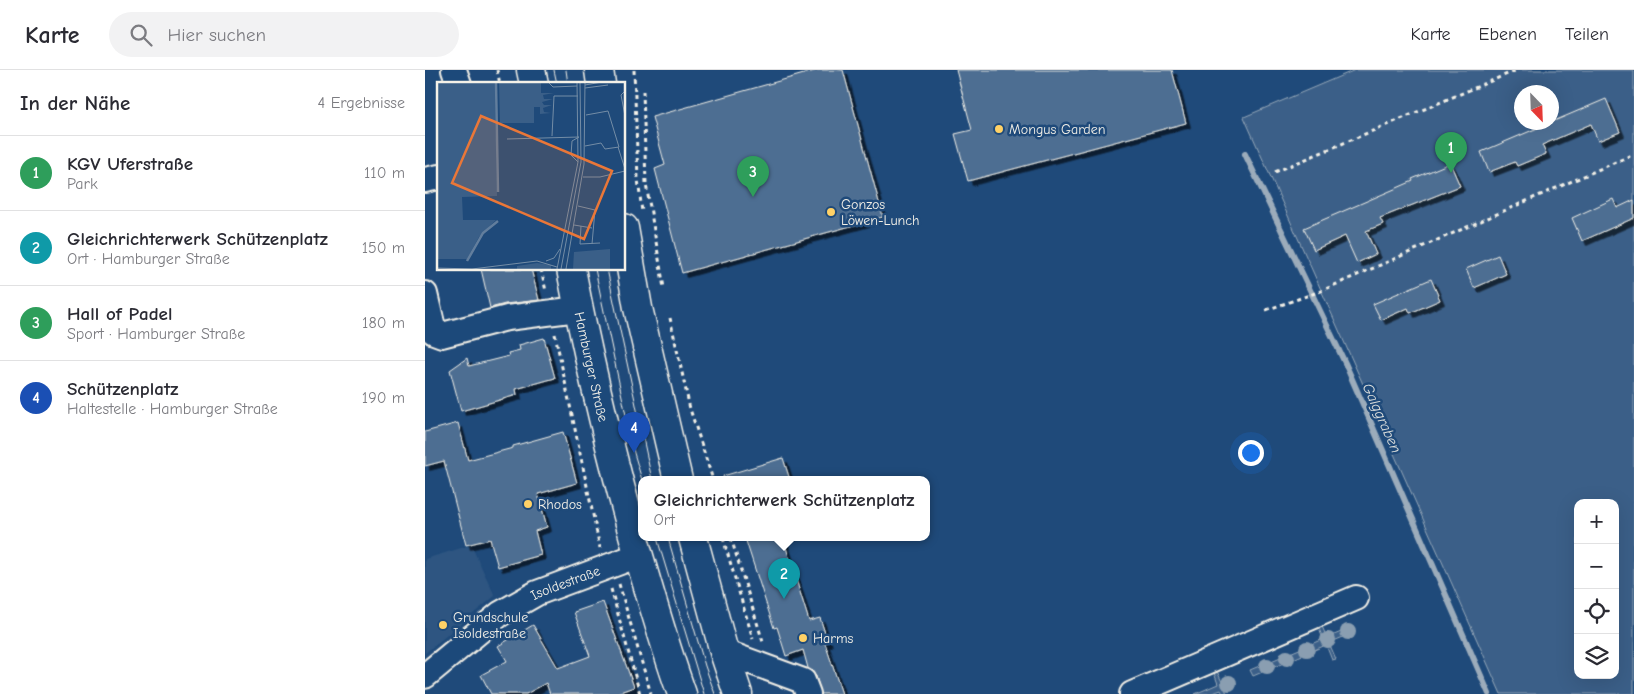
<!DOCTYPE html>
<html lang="de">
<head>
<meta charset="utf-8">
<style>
	:root { --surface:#fff; --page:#f2f2f3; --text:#2b2b33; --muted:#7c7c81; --line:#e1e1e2; --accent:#db2777 }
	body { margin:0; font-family:"Comic Neue",sans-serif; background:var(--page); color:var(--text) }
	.controls { position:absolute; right:15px; bottom:15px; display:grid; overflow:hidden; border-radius:10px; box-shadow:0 5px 20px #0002 }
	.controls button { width:45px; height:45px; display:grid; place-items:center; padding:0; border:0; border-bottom:1px solid var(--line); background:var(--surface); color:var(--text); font:25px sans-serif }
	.compass { position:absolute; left:1089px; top:15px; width:45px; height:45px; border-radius:50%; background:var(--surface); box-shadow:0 5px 20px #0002; rotate:157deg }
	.you { position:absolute; left:825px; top:382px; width:18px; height:18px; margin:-12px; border:4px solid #fff; border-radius:50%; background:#1a73e8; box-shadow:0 0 0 8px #1a73e833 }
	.badge { display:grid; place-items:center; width:32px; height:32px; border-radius:50%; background:var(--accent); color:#fff; font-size:16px; font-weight:700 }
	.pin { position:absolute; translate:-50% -41px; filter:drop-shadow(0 1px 2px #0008) }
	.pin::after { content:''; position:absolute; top:26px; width:18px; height:15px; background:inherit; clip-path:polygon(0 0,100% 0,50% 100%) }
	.popup { position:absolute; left:213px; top:406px; width:292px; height:65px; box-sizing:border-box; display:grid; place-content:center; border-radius:10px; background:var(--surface); filter:drop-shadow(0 1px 4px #0005); font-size:16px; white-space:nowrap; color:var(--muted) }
	.popup b { font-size:19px; color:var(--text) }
	.popup::after { content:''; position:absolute; left:50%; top:100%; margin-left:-10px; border:10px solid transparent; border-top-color:var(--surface) }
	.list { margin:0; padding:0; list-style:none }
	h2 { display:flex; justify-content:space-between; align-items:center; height:65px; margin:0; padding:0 20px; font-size:21px }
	h2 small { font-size:16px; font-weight:400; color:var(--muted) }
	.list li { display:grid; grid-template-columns:32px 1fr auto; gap:15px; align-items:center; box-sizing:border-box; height:75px; padding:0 20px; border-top:1px solid var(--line) }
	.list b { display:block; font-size:19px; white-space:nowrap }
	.list p { margin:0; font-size:16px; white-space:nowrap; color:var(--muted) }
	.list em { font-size:16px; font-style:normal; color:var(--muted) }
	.icon { flex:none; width:28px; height:28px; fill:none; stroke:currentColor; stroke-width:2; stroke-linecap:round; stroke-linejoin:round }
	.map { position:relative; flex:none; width:1209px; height:624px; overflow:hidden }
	header { display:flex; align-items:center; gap:30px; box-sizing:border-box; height:70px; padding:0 25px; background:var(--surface); border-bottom:1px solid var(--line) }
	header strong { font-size:24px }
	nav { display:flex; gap:28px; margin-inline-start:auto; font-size:18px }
	.search { width:350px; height:45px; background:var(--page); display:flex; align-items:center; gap:12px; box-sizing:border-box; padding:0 18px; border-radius:28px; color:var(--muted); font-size:19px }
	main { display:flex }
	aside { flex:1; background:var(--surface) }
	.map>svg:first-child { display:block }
</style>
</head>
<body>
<header>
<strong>Karte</strong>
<div class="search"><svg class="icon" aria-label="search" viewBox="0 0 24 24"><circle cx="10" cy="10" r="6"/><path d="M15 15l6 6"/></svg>Hier suchen</div>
<nav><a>Karte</a><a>Ebenen</a><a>Teilen</a></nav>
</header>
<main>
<aside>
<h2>In der Nähe<small>4 Ergebnisse</small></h2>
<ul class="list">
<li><span class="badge" style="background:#2e9e5b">1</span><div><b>KGV Uferstraße</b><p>Park</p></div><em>110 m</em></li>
<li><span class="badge" style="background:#0f9aa8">2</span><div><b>Gleichrichterwerk Schützenplatz</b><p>Ort · Hamburger Straße</p></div><em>150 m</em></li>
<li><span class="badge" style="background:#2e9e5b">3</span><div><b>Hall of Padel</b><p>Sport · Hamburger Straße</p></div><em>180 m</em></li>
<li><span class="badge" style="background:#1a4fb4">4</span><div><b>Schützenplatz</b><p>Haltestelle · Hamburger Straße</p></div><em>190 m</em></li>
</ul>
</aside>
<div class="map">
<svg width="1209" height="624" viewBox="0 0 1209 624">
	<defs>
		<filter id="shadow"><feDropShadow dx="4.5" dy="4.5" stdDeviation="0" flood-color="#0009"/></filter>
	</defs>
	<rect width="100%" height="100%" fill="#1f4a7a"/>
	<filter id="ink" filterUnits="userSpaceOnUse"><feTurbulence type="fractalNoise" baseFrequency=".02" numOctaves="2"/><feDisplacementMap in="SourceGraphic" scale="10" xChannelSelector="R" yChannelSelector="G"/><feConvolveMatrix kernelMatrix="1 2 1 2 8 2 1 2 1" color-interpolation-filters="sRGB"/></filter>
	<g filter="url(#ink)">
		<path fill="#2d5581" d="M46,475L70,526L0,583V489Z"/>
		<path fill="#3a5f88" stroke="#97a8b8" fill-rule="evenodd" d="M930,0H1209V624H1076L819,47ZM1096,22H1126V52H1096ZM1153,433H1190V605H1153Z
			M896,554L902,568L928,557L930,562L904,573L911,589L907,590L901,575L828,606L825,600L898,569L893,556Z
			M791,599L797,612L807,608L810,614L800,618L802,624H798L796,620L785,624H770L793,614L788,600Z"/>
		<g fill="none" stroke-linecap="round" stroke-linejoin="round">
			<path stroke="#9cacbb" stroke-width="6" d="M820,84L920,293L1064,624"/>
		</g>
		<path fill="#4d6e92" stroke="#f4f1e8" filter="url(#shadow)" d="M393,0H418L458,147L257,203L230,99L240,95L227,47Z
			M531,0H747L761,53L543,111L530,64L547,60Z
			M1181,29L1195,62L1173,71L1166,54L1117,75L1121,84L1092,96L1090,92L1064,102L1056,82Z
			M1025,93L1035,116L955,148L958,154L941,161L951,184L932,193L920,166L889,180L879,158L972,118L988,111L987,109Z
			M1188,129L1192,138L1209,130V148L1157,171L1147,148Z
			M1073,185L1081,204L1049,218L1041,199Z
			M56,199H106L114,230L80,234L65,238Z
			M1006,209L1015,230L985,243L983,238L956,250L948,234Z
			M119,268L130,308L91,319L92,325L36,341L25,300L42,288L44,296L84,286L83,283L95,280L94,275Z
			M33,353L43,390L88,378V376L138,362L152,413L113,424L122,457L110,461L116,485L73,497L65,469L41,475L19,391L0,396V362Z
			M358,388L365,410H299L298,406Z
			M331,468H358L384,551L395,548L403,572L400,573L417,624H396L391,606L383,598L378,580L361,586L352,557L349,558L321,471Z
			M178,532L209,617L189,624H125L121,613L101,624H66L56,605L82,591L73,576L108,555L133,598L165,586L149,542Z"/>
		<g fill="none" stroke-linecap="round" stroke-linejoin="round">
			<g stroke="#f4f1e8" stroke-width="28">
				<g id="minor">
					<path d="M29,0L34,14"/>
					<path d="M0,110L14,107"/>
					<path d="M0,224L9,262L17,265L82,248L153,239"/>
					<path d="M299,582L378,611L383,624"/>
					<path id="s1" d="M0,606L75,544L112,523L214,485"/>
					<path d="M707,624L931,528"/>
				</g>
			</g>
			<g stroke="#f4f1e8" stroke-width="31">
				<g id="major">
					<path d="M106,0L109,14"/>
					<path d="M174,0L176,14"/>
					<path d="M199,158L213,238L253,410"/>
					<path id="s2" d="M146,199C164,294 187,389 213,483C227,530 240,577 257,624"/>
					<path d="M268,468L299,582L313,624"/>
				</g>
			</g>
			<path stroke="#f4f1e8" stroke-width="3" stroke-dasharray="4 4" stroke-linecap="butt" d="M72,0L75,14
				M209,0L213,109L217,142
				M218,21L221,114L239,218
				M850,102L1092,0
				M116,199L121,221
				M841,240L896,221L1209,84
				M245,248L265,339L288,410
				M130,264L175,478
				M298,468L328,569
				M306,468L338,572
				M194,514L226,624
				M186,519L215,624"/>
			<use href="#minor" stroke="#1f4a7a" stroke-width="24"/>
			<use href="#major" stroke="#1f4a7a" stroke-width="28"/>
			<path stroke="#f4f1e8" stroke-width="1" d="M129,0L132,14
				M141,0L143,14
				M170,199L209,383L217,410
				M182,199L227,410
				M232,468L279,624
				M243,468L280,596L290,624"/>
		</g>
		<g fill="#8a9eb1">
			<circle cx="923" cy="562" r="8"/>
			<circle cx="903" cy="570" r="8"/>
			<circle cx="882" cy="579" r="8"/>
			<circle cx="862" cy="588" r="8"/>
			<circle cx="842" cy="596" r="8"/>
			<circle cx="804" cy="613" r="8"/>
		</g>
	</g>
	<g fill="#ffd166" stroke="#1f4a7a" stroke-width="2">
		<circle cx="574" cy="59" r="5"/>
		<circle cx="406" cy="142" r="5"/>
		<circle cx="103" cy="434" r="5"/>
		<circle cx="18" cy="555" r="5"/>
		<circle cx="378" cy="568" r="5"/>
	</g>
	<g text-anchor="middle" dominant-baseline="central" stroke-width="5" stroke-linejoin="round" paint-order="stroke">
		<g font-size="14" fill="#f4f1e8" stroke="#1f4a7a" text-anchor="start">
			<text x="584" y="59">Mongus Garden</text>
			<text x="416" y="134">Gonzos<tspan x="416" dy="16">Löwen-Lunch</tspan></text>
			<text x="113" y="434">Rhodos</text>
			<text x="28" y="547">Grundschule<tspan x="28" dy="16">Isoldestraße</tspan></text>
			<text x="388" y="568">Harms</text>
		</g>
		<g font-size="14" fill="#f4f1e8" stroke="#1f4a7a">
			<text stroke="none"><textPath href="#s2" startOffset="100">Hamburger Straße</textPath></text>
			<text stroke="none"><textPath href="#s1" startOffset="170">Isoldestraße</textPath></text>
		</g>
		<g font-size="15" font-style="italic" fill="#dee0dd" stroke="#1f4a7a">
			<text transform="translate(957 348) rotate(66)">Galggraben</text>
		</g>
	</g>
	<g transform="translate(12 12)">
		<rect width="188" height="188" fill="#1f4a7a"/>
		<path d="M0,0H58L60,114L25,115L26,138H59L42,155L30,177H0ZM62,0H104V11H117L106,13L107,17H116L105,20L107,23H115L106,26L107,30L114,31L103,32V25H97V41H63ZM173,167V187H136L137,170ZM100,181L114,183V187H80V184Z" fill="#3a5f88"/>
		<path fill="none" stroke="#627e9d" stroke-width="2.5" d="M59,0L61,110M30,179L46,151L61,139"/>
		<path fill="none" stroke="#748da6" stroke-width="1" d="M111,0L116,5L140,4M148,3L165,0M148,6L171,3M188,9L184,13L188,34M115,54L117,14H141M70,57L142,55M148,64L164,61L168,67L182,65L171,29L149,33M181,65L188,87M141,80L134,73L135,59L142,55M146,95H163L188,89M141,124L158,128L155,162M137,143L155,146M144,144L143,162L163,161M109,179L117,176L123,167M0,186L35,187L100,179L120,185M120,187L141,80L140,0M124,187L144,80L143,0M129,187L147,82L148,0"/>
		<path fill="#ea7738" fill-opacity="0.15" stroke="#ea7738" stroke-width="2.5" d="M44,34L175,89L147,157L15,101Z"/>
		<rect width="188" height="188" fill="none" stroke="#f4f1e8" stroke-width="2.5"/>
	</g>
</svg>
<div class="controls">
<button>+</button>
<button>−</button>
<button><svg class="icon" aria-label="locate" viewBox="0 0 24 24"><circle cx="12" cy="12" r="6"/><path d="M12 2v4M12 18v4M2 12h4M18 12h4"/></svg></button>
<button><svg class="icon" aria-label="layers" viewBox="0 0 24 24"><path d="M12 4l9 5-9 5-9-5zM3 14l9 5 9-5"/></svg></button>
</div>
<svg class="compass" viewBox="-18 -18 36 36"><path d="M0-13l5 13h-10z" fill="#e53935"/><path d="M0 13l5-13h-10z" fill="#7c7c81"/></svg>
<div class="you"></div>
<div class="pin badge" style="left:1026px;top:103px;background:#2e9e5b">1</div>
<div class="pin badge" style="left:359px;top:529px;background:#0f9aa8">2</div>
<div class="popup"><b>Gleichrichterwerk Schützenplatz</b>Ort</div>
<div class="pin badge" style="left:328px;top:127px;background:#2e9e5b">3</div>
<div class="pin badge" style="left:209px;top:383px;background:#1a4fb4">4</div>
</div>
</main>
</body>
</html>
